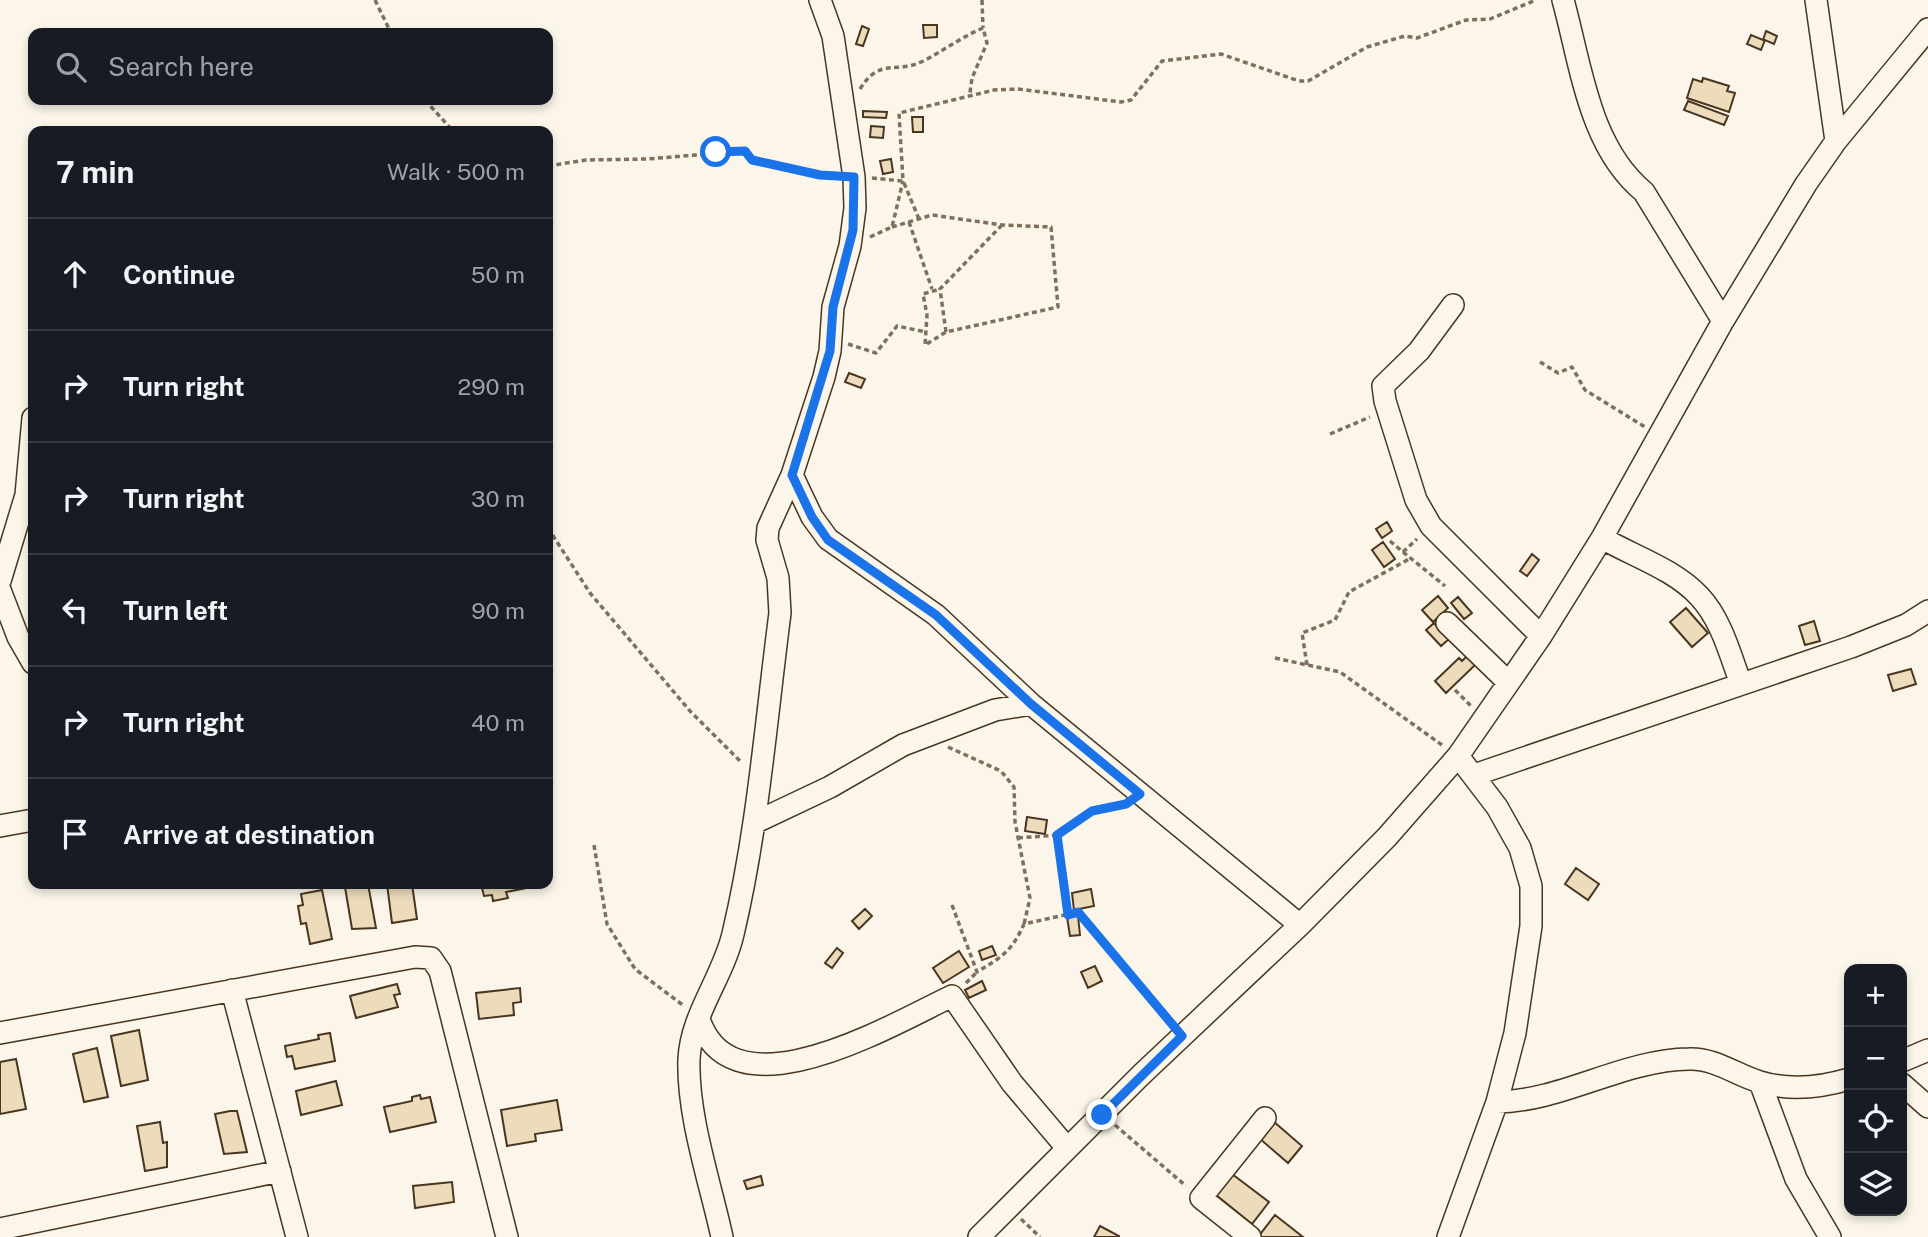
<!DOCTYPE html>
<html lang="en">
<head>
<meta charset="utf-8">
<style>
	:root { --surface:#171b24; --page:#20242c; --text:#f1f3f6; --muted:#9ea1a6; --line:#363941 }
	body { margin:0; font-family:"Public Sans",sans-serif; background:var(--page); color:var(--text) }
	.controls { position:absolute; right:21px; bottom:21px; display:grid; overflow:hidden; border-radius:14px; box-shadow:0 4px 10px #0003 }
	.controls button { width:63px; height:63px; display:grid; place-items:center; padding:0; border:0; border-bottom:2px solid var(--line); background:var(--surface); color:var(--text); font:35px sans-serif }
	.stop { position:absolute; width:21px; height:21px; margin:-16px; border:5px solid #1a73e8; border-radius:50%; background:#fff }
	.stop.end { background:#1a73e8; border-color:#fff; box-shadow:0 2px 7px #0008 }
	.list { margin:0; padding:0; list-style:none }
	h2 { display:flex; justify-content:space-between; align-items:center; height:91px; margin:0; padding:0 28px; font-size:30px }
	h2 small { font-size:23px; font-weight:400; color:var(--muted) }
	.list li { display:grid; grid-template-columns:46px 1fr auto; gap:21px; align-items:center; box-sizing:border-box; height:112px; padding:0 28px; border-top:2px solid var(--line) }
	.list b { display:block; font-size:26px; white-space:nowrap }
	.list em { font-size:23px; font-style:normal; color:var(--muted) }
	.icon { flex:none; width:38px; height:38px; fill:none; stroke:currentColor; stroke-width:2; stroke-linecap:round; stroke-linejoin:round }
	.map { position:relative; flex:none; width:1928px; height:1237px; overflow:hidden }
	.search { position:absolute; background:var(--surface); box-shadow:0 4px 10px #0003; left:28px; top:28px; width:525px; height:77px; display:flex; align-items:center; gap:18px; box-sizing:border-box; padding:0 24px; border-radius:14px; color:var(--muted); font-size:26px }
	.panel { position:absolute; background:var(--surface); box-shadow:0 4px 10px #0003; left:28px; top:126px; width:525px; height:763px; border-radius:14px }
	.map>svg:first-child { display:block }
</style>
</head>
<body>
<div class="map">
<svg width="1928" height="1237" viewBox="0 0 1928 1237">
	<rect width="100%" height="100%" fill="#fbf6e9"/>
	<path fill="#ecdcbc" stroke="#4a3520" stroke-width="2" d="M923,25H937V37L924,38Z
		M862,26L869,29L863,46L856,44Z
		M1766,31L1777,36L1774,44L1765,40L1761,50L1747,44L1751,35L1763,40Z
		M1703,78L1729,86L1727,91L1735,93L1729,112L1687,98L1693,79L1702,82Z
		M1688,101L1728,116L1724,125L1684,110Z
		M863,111L887,112L886,118L863,117Z
		M912,117H923V132H913Z
		M871,126L884,127L883,138L870,137Z
		M891,159L893,172L883,174L880,161Z
		M849,373L865,379L861,388L845,382Z
		M1387,522L1392,531L1382,538L1376,529Z
		M1383,542L1395,559L1384,567L1372,550Z
		M1532,554L1539,560L1527,576L1520,571Z
		M1438,596L1448,608L1433,622L1422,610Z
		M1458,597L1472,613L1464,619L1451,603Z
		M1686,608L1708,633L1692,647L1670,622Z
		M1814,621L1820,641L1805,645L1799,626Z
		M1434,623L1449,639L1441,646L1426,630Z
		M1467,656L1475,665L1446,693L1435,681L1459,658L1462,661Z
		M1911,669L1916,684L1893,691L1888,675Z
		M1027,817L1047,820L1045,834L1025,831Z
		M1576,868L1599,884L1588,900L1565,884Z
		M368,884L376,928L352,929L345,887Z
		M387,884H412L417,919L392,923Z
		M481,884H526L527,888L506,892L508,898L493,901L492,895L484,896Z
		M1091,889L1094,906L1074,910L1072,893Z
		M322,890L332,939L310,944L306,923L301,924L298,906L303,905L301,894Z
		M865,909L872,916L859,929L852,921Z
		M1078,916L1080,935L1070,936L1067,917Z
		M992,946L996,955L982,960L979,951Z
		M837,948L843,953L832,968L825,963Z
		M959,951L969,967L943,983L933,968Z
		M1095,966L1102,981L1088,988L1081,972Z
		M982,981L986,990L969,998L965,990Z
		M397,984L400,994L394,995L398,1007L356,1018L350,996Z
		M520,988L521,1002L513,1003L514,1015L479,1019L476,993Z
		M139,1030L148,1080L121,1086L111,1036Z
		M330,1033L335,1061L295,1069L292,1056L287,1057L285,1046L319,1039L318,1035Z
		M97,1048L108,1097L84,1102L73,1054Z
		M16,1059L26,1109L0,1114V1062Z
		M336,1081L342,1105L301,1115L296,1091Z
		M420,1095L421,1099L430,1097L436,1122L390,1132L384,1107L412,1101V1097Z
		M557,1100L562,1130L535,1134L536,1141L507,1146L501,1110Z
		M230,1111H237L247,1152L224,1154L215,1114Z
		M1273,1121L1302,1146L1288,1163L1259,1138Z
		M160,1122L163,1143L167,1142V1167L145,1171L137,1126Z
		M1232,1174L1269,1202L1252,1224L1216,1195Z
		M761,1176L763,1185L747,1189L744,1181Z
		M452,1182L454,1202L415,1208L413,1186Z
		M1275,1215L1303,1237H1258Z
		M1100,1226L1119,1236V1237H1094Z"/>
	<g fill="none" stroke-linecap="round" stroke-linejoin="round">
		<g stroke="#4a3520" stroke-width="24">
			<path id="minor" d="M1563,0C1581,65 1589,147 1644,192L1723,321
				M1816,0L1836,141
				M1453,305L1419,351L1383,386L1385,401L1416,500L1431,526L1541,636
				M792,475L812,517L828,539L936,615L1031,704L1300,925
				M1602,538C1633,556 1674,569 1699,596C1721,619 1730,654 1741,684
				M0,581L26,495L33,418
				M0,590L18,637L33,663
				M1447,623L1508,682
				M1474,775L1851,647L1906,625L1928,611
				M754,823L830,787L903,745L995,710L1031,704
				M0,826L33,820
				M232,990L297,1237
				M699,1019C732,1120 893,1024 952,996L1012,1083L1067,1148
				M0,1033L415,957L431,958L440,971L507,1237
				M1902,1061L1928,1050
				M1760,1082L1796,1179L1830,1237
				M1902,1084L1928,1107
				M1497,1102C1563,1101 1622,1060 1689,1059C1715,1058 1736,1075 1760,1082C1790,1091 1819,1088 1849,1079
				M0,1229L280,1171
				M722,1237C710,1182 687,1115 689,1059C691,1015 723,977 733,934C758,829 766,720 780,613L778,578L767,540L768,528L792,475L824,377L830,351L833,307L850,246L855,208L854,177L833,36L820,0
				M979,1237L1141,1075L1300,925L1387,837L1458,756L1541,636L1602,538L1723,321L1806,184L1836,141L1928,29
				M1250,1237L1201,1198L1265,1118
				M1448,1237L1497,1102L1515,1033L1531,926V886L1520,848L1497,807L1458,756"/>
		</g>
		<path stroke="#7f6f5c" stroke-width="3.5" stroke-dasharray="5 3.5" stroke-linecap="butt" d="M375,0L391,33
			M982,0L983,28
			M860,89C880,57 896,74 921,62C942,52 961,37 983,28L987,43L972,78L970,93
			M425,100L453,131
			M548,166L586,160L647,159L745,151L753,160L837,176
			M872,178L903,181L899,113L994,90L1018,89L1121,102L1131,100L1162,61L1221,54L1299,81H1308L1367,47L1405,36L1417,38L1466,20L1490,19L1536,0
			M904,183L919,219
			M909,222L932,289
			M892,227L932,215L1002,225L1051,227L1058,307L946,332L925,345L927,315L923,294L940,289
			M870,237L892,227L903,181
			M946,332L940,289L1002,225
			M848,344L876,353L897,326L926,332
			M1540,362L1558,373L1572,367L1585,390L1645,427
			M1330,434L1370,417
			M548,528L590,593L690,711L742,763
			M1390,541L1403,552L1417,539
			M1403,552L1445,586
			M1275,658L1340,672L1442,745
			M1307,665L1302,633L1335,620L1349,592L1411,558
			M1455,690L1472,707
			M948,747L1001,771L1014,787L1015,822L1030,898L1024,924
			M1057,835L1092,811L1123,804
			M1018,838L1057,835L1068,915
			M594,845L607,924L635,969L684,1006
			M952,905L977,972C1002,957 1012,951 1024,924L1078,912L1170,1021
			M966,983L977,972
			M1115,1125L1186,1186
			M1021,1219L1040,1237"/>
		<use href="#minor" stroke="#fbf6e9" stroke-width="21"/>
	</g>
	<g fill="none" stroke-linecap="round" stroke-linejoin="round">
		<path stroke="#1a73e8" stroke-width="9" d="M716,152L745,151L752,160L820,175L854,177L853,230L833,307L830,351L792,475L812,517L828,540L936,615L1031,704L1140,794L1126,804L1092,811L1057,835L1068,915L1078,912L1182,1036L1102,1115"/>
	</g>
</svg>
<div class="controls">
<button>+</button>
<button>−</button>
<button><svg class="icon" aria-label="locate" viewBox="0 0 24 24"><circle cx="12" cy="12" r="6"/><path d="M12 2v4M12 18v4M2 12h4M18 12h4"/></svg></button>
<button><svg class="icon" aria-label="layers" viewBox="0 0 24 24"><path d="M12 4l9 5-9 5-9-5zM3 14l9 5 9-5"/></svg></button>
</div>
<div class="stop" style="left:716px;top:152px"></div>
<div class="stop end" style="left:1102px;top:1115px"></div>
<div class="search"><svg class="icon" aria-label="search" viewBox="0 0 24 24"><circle cx="10" cy="10" r="6"/><path d="M15 15l6 6"/></svg>Search here</div>
<section class="panel">
<h2>7 min<small>Walk · 500 m</small></h2>
<ul class="list">
<li><svg class="icon" aria-label="ahead" viewBox="0 0 24 24"><path d="M12 20V5M6 11l6-6 6 6"/></svg><div><b>Continue</b></div><em>50 m</em></li>
<li><svg class="icon" aria-label="right" viewBox="0 0 24 24"><path d="M7 20v-9h11M14 6l5 5-5 5"/></svg><div><b>Turn right</b></div><em>290 m</em></li>
<li><svg class="icon" aria-label="right" viewBox="0 0 24 24"><path d="M7 20v-9h11M14 6l5 5-5 5"/></svg><div><b>Turn right</b></div><em>30 m</em></li>
<li><svg class="icon" aria-label="left" viewBox="0 0 24 24"><path d="M17 20v-9H6M10 6l-5 5 5 5"/></svg><div><b>Turn left</b></div><em>90 m</em></li>
<li><svg class="icon" aria-label="right" viewBox="0 0 24 24"><path d="M7 20v-9h11M14 6l5 5-5 5"/></svg><div><b>Turn right</b></div><em>40 m</em></li>
<li><svg class="icon" aria-label="arrive" viewBox="0 0 24 24"><path d="M6 21V4h12l-3 4 3 4H6"/></svg><div><b>Arrive at destination</b></div></li>
</ul>
</section>
</div>
</body>
</html>
